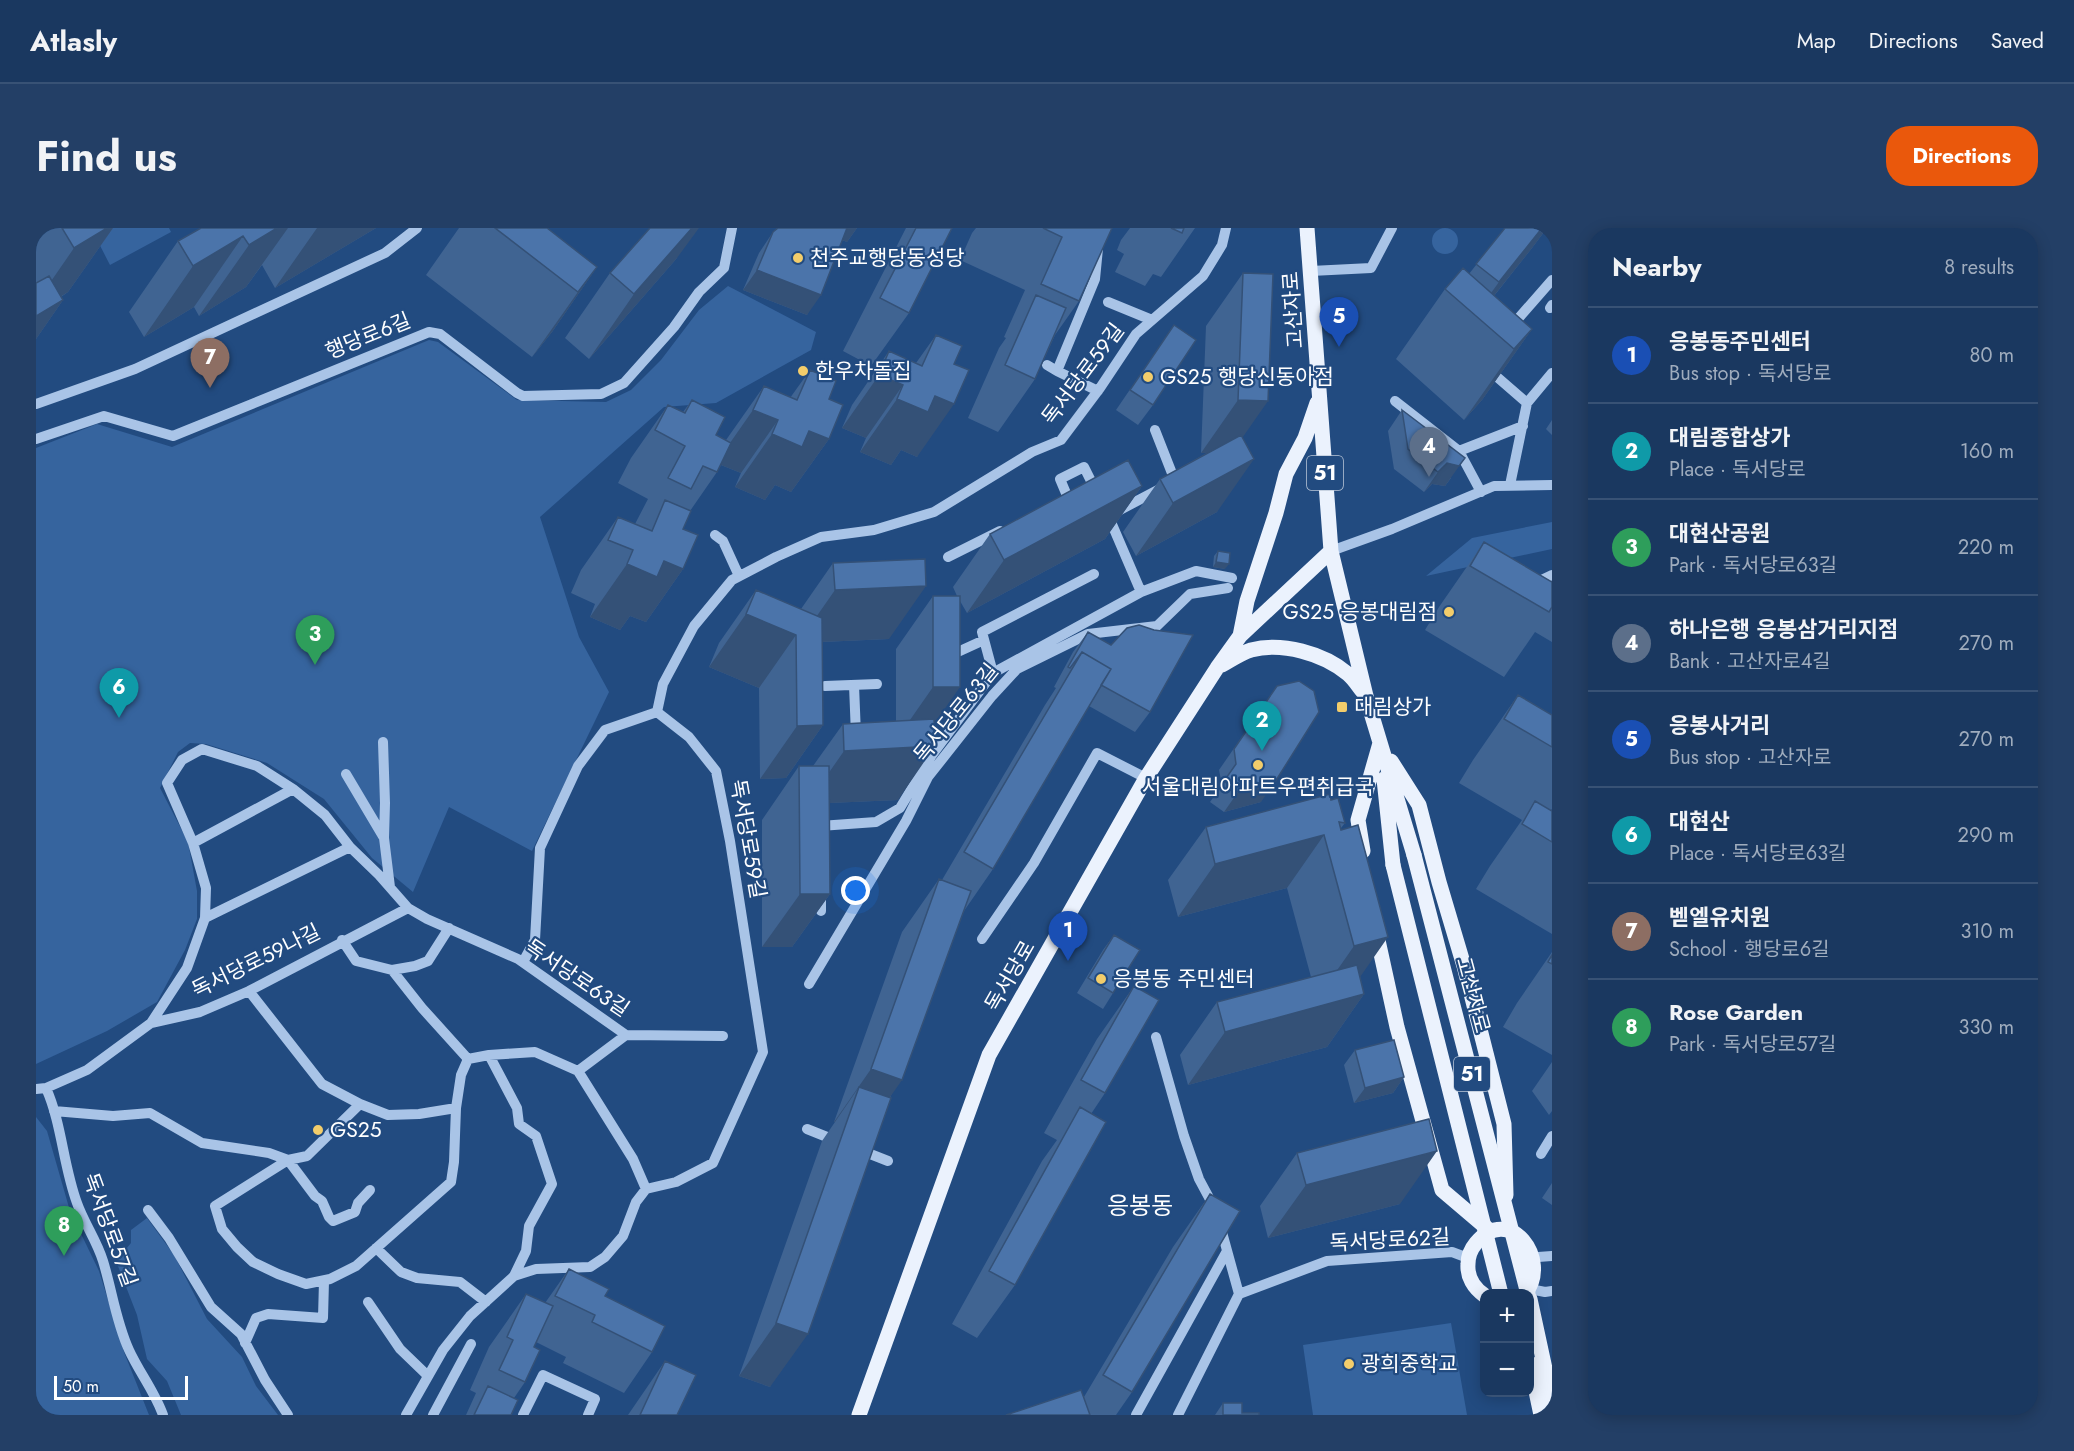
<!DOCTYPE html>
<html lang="en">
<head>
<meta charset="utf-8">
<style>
	:root { --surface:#1a3860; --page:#233f66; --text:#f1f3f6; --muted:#9facbd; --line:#385275; --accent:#ea580c }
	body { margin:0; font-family:Jost,"Noto Sans KR",sans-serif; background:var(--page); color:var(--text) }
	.controls { position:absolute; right:18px; bottom:18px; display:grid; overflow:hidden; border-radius:12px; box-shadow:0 3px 15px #0003 }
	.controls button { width:54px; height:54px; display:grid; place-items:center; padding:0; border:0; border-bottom:2px solid var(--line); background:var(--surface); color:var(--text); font:30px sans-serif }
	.scale { position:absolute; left:18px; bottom:15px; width:134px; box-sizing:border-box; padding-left:6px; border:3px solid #fff; border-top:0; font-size:16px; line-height:21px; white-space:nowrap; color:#fff; -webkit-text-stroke:4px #224b80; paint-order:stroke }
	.you { position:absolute; left:820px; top:663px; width:21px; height:21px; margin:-15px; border:4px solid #fff; border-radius:50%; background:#1a73e8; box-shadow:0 0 0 9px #1a73e833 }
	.badge { display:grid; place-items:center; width:39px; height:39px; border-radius:50%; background:var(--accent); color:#fff; font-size:20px; font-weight:700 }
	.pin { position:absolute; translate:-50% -50px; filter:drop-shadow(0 2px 3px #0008) }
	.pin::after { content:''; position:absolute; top:32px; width:21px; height:18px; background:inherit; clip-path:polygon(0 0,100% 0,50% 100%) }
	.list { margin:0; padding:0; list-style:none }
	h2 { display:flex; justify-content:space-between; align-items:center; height:78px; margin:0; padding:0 24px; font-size:26px }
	h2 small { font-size:20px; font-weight:400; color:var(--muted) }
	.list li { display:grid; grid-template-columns:39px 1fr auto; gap:18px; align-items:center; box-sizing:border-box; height:96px; padding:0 24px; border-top:2px solid var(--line) }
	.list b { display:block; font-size:22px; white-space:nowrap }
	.list p { margin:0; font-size:20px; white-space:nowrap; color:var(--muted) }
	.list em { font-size:20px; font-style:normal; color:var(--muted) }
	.map { position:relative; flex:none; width:1516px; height:1187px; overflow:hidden; border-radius:24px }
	header { display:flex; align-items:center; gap:36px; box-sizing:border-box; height:84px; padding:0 30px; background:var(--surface); border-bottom:2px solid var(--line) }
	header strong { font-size:28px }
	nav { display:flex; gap:33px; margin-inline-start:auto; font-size:21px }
	.intro { display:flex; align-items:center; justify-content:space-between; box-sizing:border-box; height:144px; padding:0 36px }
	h1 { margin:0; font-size:42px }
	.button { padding:15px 27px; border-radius:24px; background:var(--accent); color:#fff; font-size:21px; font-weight:700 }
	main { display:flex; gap:36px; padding:0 36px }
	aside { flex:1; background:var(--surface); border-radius:24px; box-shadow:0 3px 15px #0003 }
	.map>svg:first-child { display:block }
</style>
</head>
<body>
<header>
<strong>Atlasly</strong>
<nav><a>Map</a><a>Directions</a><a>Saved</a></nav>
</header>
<div class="intro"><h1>Find us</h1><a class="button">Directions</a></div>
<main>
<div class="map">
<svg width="1516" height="1187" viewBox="0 0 1516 1187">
	<rect width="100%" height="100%" fill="#224b80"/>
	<path fill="#36649e" d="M55,0H133L135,4L74,37Z
		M1396 13a13 13 0 1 1 26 0a13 13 0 1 1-26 0Z
		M692,58L780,104L775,122L680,175L628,179L504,289L543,409L573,464L496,623L413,579L377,664L336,630L288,571L280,566L231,535L170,516L154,515L142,524L124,560L152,614L161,663V691L149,722L121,774L71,803L0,836V220L61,196L136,219L393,112L402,114L481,172L570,174L595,162L625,132L663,82Z
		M1516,294V321L1390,348L1436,310Z
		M0,889L11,903L34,983L63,1043L88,1124L113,1187H0Z
		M111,990L138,1027L171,1091L206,1129L220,1158L242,1187H145L131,1153L111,1131L101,1087L80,1033L95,1015V1002Z
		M1415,1095L1431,1187H1277L1267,1117Z"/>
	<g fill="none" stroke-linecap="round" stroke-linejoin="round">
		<path stroke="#a9c4e7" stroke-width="10" d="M1275,43L1335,40L1356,0
			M1072,74L1116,92
			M1514,80L1516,77
			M1474,100L1516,52
			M1011,137L1021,143
			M1453,142L1491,175
			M1062,163L1021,143L1059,51L1064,0
			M1359,173L1423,223
			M0,176L99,141L349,25L381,0
			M0,211L68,188L137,208L393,104L404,106L481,165L487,168L565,166L588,155L638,99L663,64L688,40L696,0
			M1474,257L1491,175L1516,145
			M1445,264L1423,223L1487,198
			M1024,274L1032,270L1024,251L1048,239L1061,265
			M1080,284L1139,253L1119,202
			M1072,287L1105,364
			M679,307L687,313L703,348
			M1295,323L1356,301L1458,258L1516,257
			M912,329L964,303
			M1497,356L1516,347
			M913,428L948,412
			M957,445L946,404L1058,346
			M818,457L820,507
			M789,458L841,456
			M347,514L349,575L348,609
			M310,546L348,610L354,659
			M784,601V598L840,594L864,580L896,527L957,445L1105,364L1160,343L1196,350
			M157,615L257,561
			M785,665V683
			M169,690L314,619
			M946,711L998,635L1061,525L1110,550
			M306,712L320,733L356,742L386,780L432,831
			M487,734L499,712L504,620L542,538L569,502L621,484
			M356,742L379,738L392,733L413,700
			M773,756L870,593L892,549L956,468L981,441L1052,406L1121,398L1154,366L1192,360
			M213,763L286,856L324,876L352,887L383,886L420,880L425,847L432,831
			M115,795L164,784L213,763L372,680
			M1120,809L1148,908L1163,951L1178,979
			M453,827L481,880L483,896L500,908L516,956L493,998L490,1023L478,1048
			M432,831L453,827L499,824L542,843L597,931L610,961
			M542,843L590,807
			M10,860C26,896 27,937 41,975C48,995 61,1013 67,1033C76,1062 80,1094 93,1122C103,1144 119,1164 127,1187
			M0,861L10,860L51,842L115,795L151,740L169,690L170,660L157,615L131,555L146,532L166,521L221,538L257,561L289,587L314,619L343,647L372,680L391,691L482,731L590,807L687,808
			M18,883L77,888L114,885L166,915L233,925L252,932L271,928L324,876
			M771,901L801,913
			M824,922L852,933
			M1505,926L1516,908
			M334,962L322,975L319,984L297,993L293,989L286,973L279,968L252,932L179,978L186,1001L201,1019L217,1034L242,1046L270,1056L294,1051L320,1038L415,954L418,934L420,880
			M112,982L133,1010L175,1079L205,1106L229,1152L252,1187
			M1184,997L1203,1066
			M340,1020L365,1044L381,1050L424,1054L450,1074
			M1502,1029L1516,1028
			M1494,1061L1509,1064L1516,1063
			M332,1074L364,1121L392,1148
			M209,1115L220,1090L232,1086L287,1090L288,1053
			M370,1187L407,1122L434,1088L478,1048L500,1041L554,1039L569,1029L587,1008L600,974L610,961L640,954L677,935L727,824L694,613L680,543L653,509L621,484L627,456L658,398L696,352L740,329L785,309L838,302L898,284L996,224L1025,212L1064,160L1100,106L1167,48L1186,17L1190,0
			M397,1187L435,1116
			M487,1187L507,1147L559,1171L552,1187
			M1100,1187L1191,1023
			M1142,1187L1203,1066L1291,1033L1416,1024L1432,1030"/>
		<path stroke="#ebf2fd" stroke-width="15" d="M1271,0L1295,323L1330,468L1378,627
			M1204,408L1211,373L1240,285L1250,246L1269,210L1281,175
			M1186,437C1195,432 1205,425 1215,422C1246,414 1287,425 1312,446C1318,451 1322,458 1327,464
			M1355,533L1383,577L1403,654L1428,738L1468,896L1470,967
			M1348,551L1357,637
			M1327,623L1322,592L1344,515
			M1340,703L1361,799L1406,962L1453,1002
			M1448,1067C1438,1060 1431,1049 1432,1036C1432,1028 1435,1021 1440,1015C1473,975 1516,1031 1489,1066
			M1494,1071L1516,1173
			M1494,1135L1505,1187
			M823,1187L953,827L1110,550L1181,440L1204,408L1295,323"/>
		<path stroke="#ebf2fd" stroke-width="15" d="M1378,627L1492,1066
			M1357,637L1465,1066"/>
	</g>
	<path fill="#406492" d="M0,0H77L32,64L25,69L27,72L0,111Z
		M165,0H340L239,60L226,37L210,59L163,88L158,79L108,109L93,84L142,13Z
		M423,0H511L561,39L516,104L496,129L390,47Z
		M742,0H821L811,14L806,12L771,87L707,62L723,25L737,4Z
		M870,0H916L873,85L835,138L807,123Z
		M940,0H1076L1043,73L1019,107L999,151L962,204L932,190L963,120L970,110L968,109L989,62L924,32L936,5Z
		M1094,0H1159L1125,49L1117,46L1109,58L1079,44L1088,26L1081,22L1085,12Z
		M1469,0H1511L1496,20L1458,68L1496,101L1446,172L1428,192L1360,131L1409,61L1433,46Z
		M641,30L553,131L529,110L574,45Z
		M1207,45L1206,210L1181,284L1100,328L1087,304L1124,251L1171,225H1165L1170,98Z
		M1138,97L1117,177L1102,197L1080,182Z
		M900,107L918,136L881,229L865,222L855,237L824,224L830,210L806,200L816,177L853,123L880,135Z
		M774,142L793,171V211L755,264L739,257L729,272L699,259L705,245L685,237L681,244L654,283L647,301V341L610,394L594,388L584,402L554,389L559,376L535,365L545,342L582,289L599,296L612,271L582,255L595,230L632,177L647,184L656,172L680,207L690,212L728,158L754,170Z
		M1366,182L1415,250L1409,258L1396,256L1388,264L1358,241L1352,203Z
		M1516,192V207L1510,201Z
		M1106,258L1069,311L931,385L924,373L898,495L862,572L793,575L794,666L756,719H726V592L763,538H777L807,496L860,493V421L897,368H921L917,359L954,306Z
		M1448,314L1516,354V414L1499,404L1468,449L1389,402L1403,379Z
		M1182,323L1189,341L1177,339L1178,328Z
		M797,335L853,411L786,414L787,497L750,550L724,551L723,460L673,439L683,415L720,362L765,381Z
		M1052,404L1114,484L1099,504L1053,478L957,641L928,683L854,870L734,1159L703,1148L786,913L799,894H798L866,704L903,651L906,652L1009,477L1020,460L1018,459L1037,424Z
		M1241,458L1225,574L1188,584L1174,574L1186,557L1183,542Z
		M1482,467L1516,487V581L1515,582L1516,583V706L1440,661L1454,638L1486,592L1423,555L1437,532Z
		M1295,572L1309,595L1305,600L1324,749L1328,766L1291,819L1152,857L1144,827L1181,774L1275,749L1251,660L1142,689L1132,652L1170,599Z
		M1078,707L1077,765L1067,781L1041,765L1067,722Z
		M1516,724V827L1467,799L1481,775Z
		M1098,758L1069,865L1055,886L979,1057L941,1110L916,1096L1006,933L1021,912L1008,905L1061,811Z
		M1319,822L1368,849L1357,865L1318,875L1308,837Z
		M1516,834V883L1513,887L1496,863Z
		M1261,925L1364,976L1232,1010L1224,978Z
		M1516,955V977L1506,970Z
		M1174,966L1096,1164L1080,1187H970L1048,1169L1137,1019Z
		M533,1041L569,1068L616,1124L588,1165L527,1135L530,1129L500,1114L498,1119L489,1154L478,1170L475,1187H430L440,1165L434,1162L453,1119L490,1066L509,1075Z
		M629,1133L641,1187H592Z
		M1187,1175L1206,1185L1223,1187H1179Z"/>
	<path fill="#345177" d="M71,0H77L32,64L0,84V75L38,20Z
		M241,0H252L210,59L163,88L213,17Z
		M281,0H340L239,60Z
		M656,0H663L641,30L553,131L598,66Z
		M808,0H821L811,14L801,10Z
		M1506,0H1511L1496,20L1441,89L1439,87L1463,54Z
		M207,8L158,79L108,109L157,38Z
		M561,39L516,104L496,129L542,64Z
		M721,42L785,67L771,87L707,62Z
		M27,72L0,111V88Z
		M1496,101L1446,172L1428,192L1478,121Z
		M843,147L867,157L830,210L806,200Z
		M899,168L918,176L881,229L865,222L855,237L824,224L861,171Z
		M1202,172L1232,173L1195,226L1165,225Z
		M717,182L742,192L705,245L680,235Z
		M773,203L793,211L755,264L739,257L729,272L699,259L736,206Z
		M1429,230L1409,258L1396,256L1388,264L1402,244L1411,235Z
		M1218,231L1181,284L1100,328L1137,275Z
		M1106,258L1069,311L931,385L968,332Z
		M628,333L647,341L610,394L594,388L584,402L554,389L591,336Z
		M1180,334L1193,336L1189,341L1177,339Z
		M890,358L853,411L762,415L799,362Z
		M710,386L760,407L723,460L673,439Z
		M897,459H924L887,512H860Z
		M787,497L750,550L724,551L761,498Z
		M899,518L862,572L771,576L808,523Z
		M1239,554L1225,574L1188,584L1202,564Z
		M1288,607L1251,660L1142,689L1179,636Z
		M764,666H794L756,719H726Z
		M1352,709L1315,762L1281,771L1318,718Z
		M1328,766L1291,819L1152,857L1189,804Z
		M835,841L866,852L829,905L823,859L799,894H798Z
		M1368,849L1357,865L1318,875L1329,860Z
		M1401,923L1364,976L1232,1010L1270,957Z
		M740,1095L772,1106L734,1159L703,1148Z"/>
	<path fill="#4b74aa" stroke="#345177" stroke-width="1.5" d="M26,0H71L38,20Z
		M165,0H241L213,17L207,8L157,38L142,13Z
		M459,0H511L561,39L542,64Z
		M614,0H656L598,66L574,45Z
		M742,0H811L785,67L721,42L737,4Z
		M880,0H916L873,85L844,70Z
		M1007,0H1076L1043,73L1005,56L1026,9Z
		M1135,0H1148L1146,5Z
		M1469,0H1506L1463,54L1440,36Z
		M1427,40L1496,101L1478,121L1409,61Z
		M1207,45L1237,46L1232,173L1202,172Z
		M13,48L27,72L0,88V55Z
		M1000,67L1030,80L999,151L969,137Z
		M1138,97L1160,112L1117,177L1094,162Z
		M900,107L926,118L918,136L933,142L918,176L899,168L892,184L861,171L867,157L843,147L853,123L886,138Z
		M774,142L800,153L793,171L807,177L793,211L773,203L766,219L736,206L742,192L717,182L728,158L761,172Z
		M656,172L689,189L680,207L695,215L681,244L667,238L655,261L632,250L649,218L619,202L632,177L649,185Z
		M1366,182L1429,230L1423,238L1411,235L1402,244L1372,221Z
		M1205,207L1218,231L1137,275L1124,251Z
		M1092,232L1106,258L968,332L954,306Z
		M629,272L655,283L647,301L662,307L647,341L628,333L621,349L591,336L597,322L572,312L582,289L616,303Z
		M1448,314L1516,354V379L1513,384L1434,338Z
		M1182,323L1194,325L1193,336L1180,334Z
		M889,331L890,358L799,362L797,335Z
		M720,362L786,390L787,497L761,498L760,407L710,386Z
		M897,368H924V459H897Z
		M1103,397L1118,402L1157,407L1114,484L1065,457L1075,441L1046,424L1034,440L1032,439L1052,404L1075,417L1091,400Z
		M1046,424L1075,441L957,641L928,624Z
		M1263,453L1278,463L1283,484L1239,554L1202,564L1188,553L1200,536L1198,521L1241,458Z
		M1482,467L1516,487V519L1468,491Z
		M898,491L899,518L808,523L807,496Z
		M763,538H793L794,666H764Z
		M1294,566L1295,572L1302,570L1309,595L1303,594L1305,602L1322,597L1352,709L1318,718L1288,607L1179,636L1170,599Z
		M1499,573L1516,583V614L1486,596Z
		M903,651L935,663L866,852L835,841Z
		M1078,707L1104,722L1077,765L1052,750Z
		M1516,727V736L1512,734Z
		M1321,737L1328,766L1189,804L1181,774Z
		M1098,758L1123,772L1069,865L1045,852Z
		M1358,812L1368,849L1329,860L1319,822Z
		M823,859L855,870L772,1106L740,1095Z
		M1044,879L1070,894L979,1057L953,1043Z
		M1393,891L1401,923L1270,957L1261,925Z
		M1174,966L1204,983L1096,1164L1067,1147Z
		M533,1041L573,1061L569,1068L629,1098L616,1124L556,1094L559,1087L519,1068Z
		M490,1066L517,1078L498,1119L504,1122L489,1154L463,1142L477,1112L471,1109Z
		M629,1133L660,1147L641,1187H604Z
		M452,1158L482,1172L475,1187H438Z
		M1045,1162L1054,1187H970Z
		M1187,1175H1206V1185H1223V1187H1187Z"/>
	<g fill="#f3cd6b" stroke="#224b80" stroke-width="2">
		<circle cx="762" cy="30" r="6"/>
		<circle cx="767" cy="143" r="6"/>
		<circle cx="1112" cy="149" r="6"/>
		<circle cx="1413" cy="384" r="6"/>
		<rect x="1300" y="473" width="12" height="12" rx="3"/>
		<circle cx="1222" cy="537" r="6"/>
		<circle cx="1065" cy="751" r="6"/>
		<circle cx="282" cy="902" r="6"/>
		<circle cx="1313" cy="1136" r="6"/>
	</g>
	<g text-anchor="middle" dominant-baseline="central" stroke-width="4.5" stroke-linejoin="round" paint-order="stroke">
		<g fill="#224b80" stroke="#bdc9d9" stroke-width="1.5">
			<rect x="1271" y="228" width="36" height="34" rx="4.5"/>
			<rect x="1418" y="829" width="36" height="34" rx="4.5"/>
		</g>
		<g font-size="20" font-weight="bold" fill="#fff">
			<text x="1289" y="245">51</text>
			<text x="1436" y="846">51</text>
		</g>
		<g font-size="21" fill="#fff" stroke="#224b80" text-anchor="start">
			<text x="774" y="30">천주교행당동성당</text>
			<text x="779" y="143">한우차돌집</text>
			<text x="1124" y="149">GS25 행당신동아점</text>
			<text x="1401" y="384" text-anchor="end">GS25 응봉대림점</text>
			<text x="1318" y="479">대림상가</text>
			<text x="1222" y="559" text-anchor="middle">서울대림아파트우편취급국</text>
			<text x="1077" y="751">응봉동 주민센터</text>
			<text x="294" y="902">GS25</text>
			<text x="1325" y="1136">광희중학교</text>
		</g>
		<g font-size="21" fill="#fff" stroke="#224b80">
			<text transform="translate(1257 82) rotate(-94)">고산자로</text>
			<text transform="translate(332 108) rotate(-22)">행당로6길</text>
			<text transform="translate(1047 146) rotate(-53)">독서당로59길</text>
			<text transform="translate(920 485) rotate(-51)">독서당로63길</text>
			<text transform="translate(712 611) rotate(80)">독서당로59길</text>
			<text transform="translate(220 733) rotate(-26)">독서당로59나길</text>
			<text transform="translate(974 748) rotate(-60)">독서당로</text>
			<text transform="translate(541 750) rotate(34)">독서당로63길</text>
			<text transform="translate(1437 767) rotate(75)">고산자로</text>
			<text transform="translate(74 1002) rotate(70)">독서당로57길</text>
			<text transform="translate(1354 1012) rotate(-3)">독서당로62길</text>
		</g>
		<g font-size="24" fill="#fff" stroke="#224b80">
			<text x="1104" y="977">응봉동</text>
		</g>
	</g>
</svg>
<div class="controls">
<button>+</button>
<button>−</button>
</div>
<div class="scale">50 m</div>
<div class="you"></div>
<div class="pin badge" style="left:1032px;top:733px;background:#1a4fb4">1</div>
<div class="pin badge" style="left:1226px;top:523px;background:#0f9aa8">2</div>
<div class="pin badge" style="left:279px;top:437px;background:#2e9e5b">3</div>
<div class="pin badge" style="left:1393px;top:249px;background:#5c6f8a">4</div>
<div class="pin badge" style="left:1303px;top:119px;background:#1a4fb4">5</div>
<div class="pin badge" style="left:83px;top:490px;background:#0f9aa8">6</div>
<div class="pin badge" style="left:174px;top:160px;background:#8d6e63">7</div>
<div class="pin badge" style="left:28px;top:1028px;background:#2e9e5b">8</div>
</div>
<aside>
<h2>Nearby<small>8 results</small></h2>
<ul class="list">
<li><span class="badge" style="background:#1a4fb4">1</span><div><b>응봉동주민센터</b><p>Bus stop · 독서당로</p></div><em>80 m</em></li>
<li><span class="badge" style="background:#0f9aa8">2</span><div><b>대림종합상가</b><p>Place · 독서당로</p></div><em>160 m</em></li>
<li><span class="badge" style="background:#2e9e5b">3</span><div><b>대현산공원</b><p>Park · 독서당로63길</p></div><em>220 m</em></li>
<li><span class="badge" style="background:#5c6f8a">4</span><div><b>하나은행 응봉삼거리지점</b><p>Bank · 고산자로4길</p></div><em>270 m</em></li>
<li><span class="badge" style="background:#1a4fb4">5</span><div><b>응봉사거리</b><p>Bus stop · 고산자로</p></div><em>270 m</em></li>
<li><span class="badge" style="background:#0f9aa8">6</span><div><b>대현산</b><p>Place · 독서당로63길</p></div><em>290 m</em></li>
<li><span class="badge" style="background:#8d6e63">7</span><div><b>벧엘유치원</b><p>School · 행당로6길</p></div><em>310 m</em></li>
<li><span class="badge" style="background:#2e9e5b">8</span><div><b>Rose Garden</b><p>Park · 독서당로57길</p></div><em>330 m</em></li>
</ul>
</aside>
</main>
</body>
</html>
